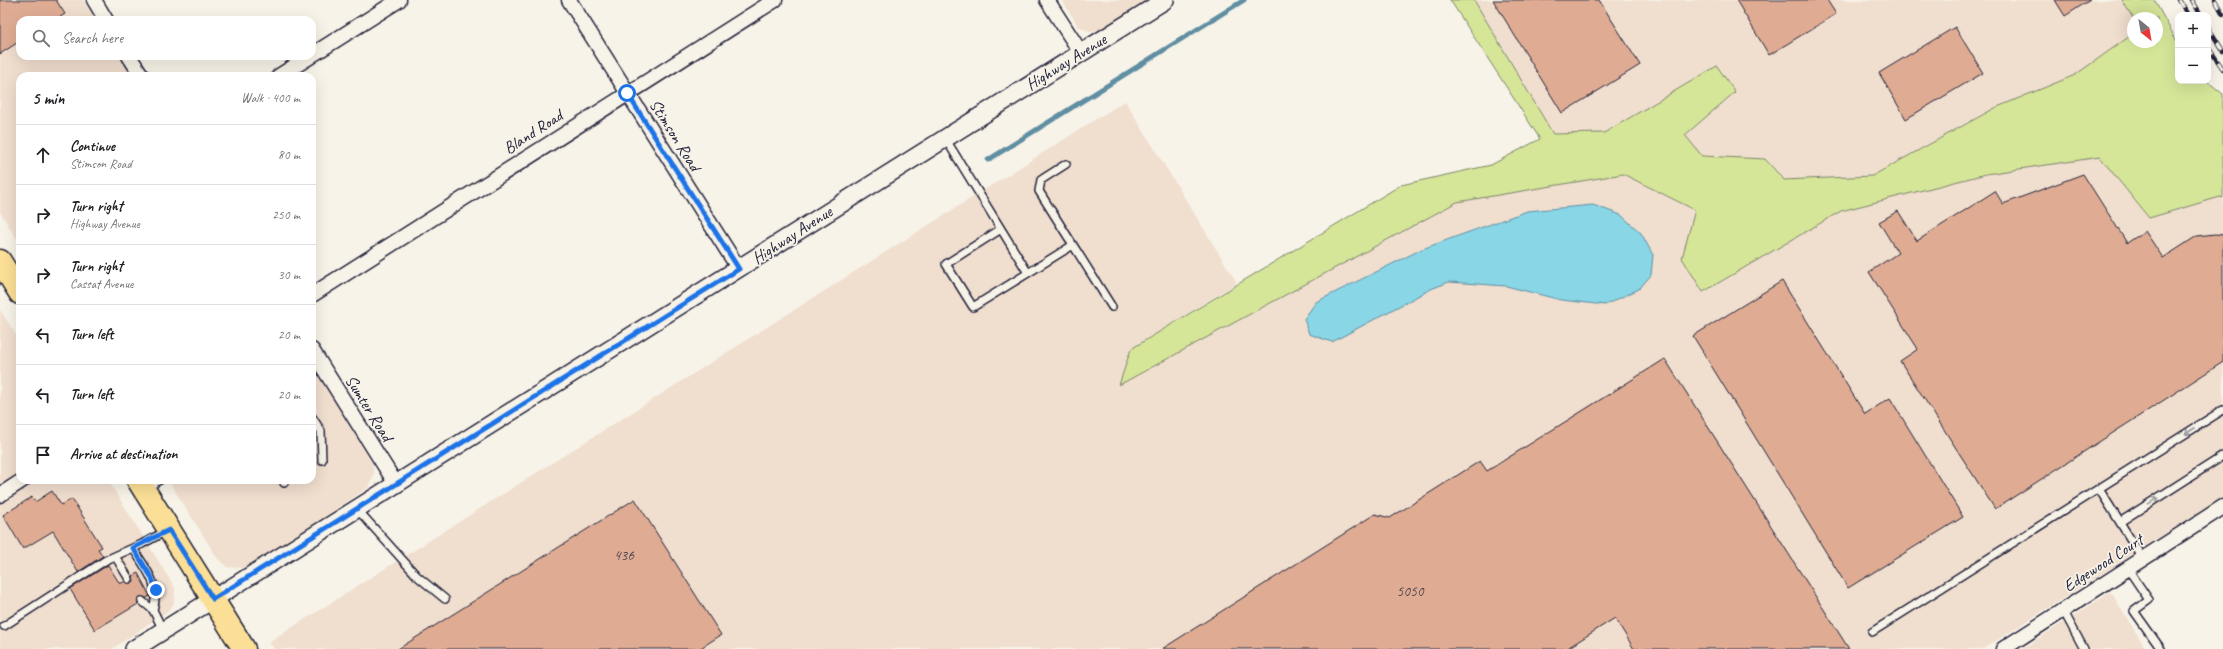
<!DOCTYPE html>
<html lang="en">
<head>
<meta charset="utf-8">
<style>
	:root { --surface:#fff; --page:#f6f6f6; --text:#202124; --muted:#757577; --line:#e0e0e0 }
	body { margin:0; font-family:Caveat,sans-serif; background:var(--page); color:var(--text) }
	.controls { position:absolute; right:12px; top:12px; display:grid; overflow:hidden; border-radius:8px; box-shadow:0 4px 16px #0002 }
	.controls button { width:36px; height:36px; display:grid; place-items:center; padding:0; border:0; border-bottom:1px solid var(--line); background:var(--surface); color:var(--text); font:20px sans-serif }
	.compass { position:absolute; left:2127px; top:12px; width:36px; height:36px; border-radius:50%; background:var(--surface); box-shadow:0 4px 16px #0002; rotate:149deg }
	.stop { position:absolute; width:12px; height:12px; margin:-9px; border:3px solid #1a73e8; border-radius:50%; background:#fff }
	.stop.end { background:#1a73e8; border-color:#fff; box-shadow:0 1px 4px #0008 }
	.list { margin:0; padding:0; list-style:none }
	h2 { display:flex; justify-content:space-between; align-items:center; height:52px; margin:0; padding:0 16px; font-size:17px }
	h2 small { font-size:13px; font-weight:400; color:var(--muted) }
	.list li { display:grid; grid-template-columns:26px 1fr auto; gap:12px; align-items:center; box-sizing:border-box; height:60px; padding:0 16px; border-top:1px solid var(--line) }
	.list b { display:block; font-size:15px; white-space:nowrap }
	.list p { margin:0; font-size:13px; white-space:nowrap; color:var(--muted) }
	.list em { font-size:13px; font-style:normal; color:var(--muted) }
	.icon { flex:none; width:22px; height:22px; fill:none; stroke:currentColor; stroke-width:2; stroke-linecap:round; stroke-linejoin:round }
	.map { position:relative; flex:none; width:2223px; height:649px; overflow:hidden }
	.search { position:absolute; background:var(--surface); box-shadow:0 4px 16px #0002; left:16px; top:16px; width:300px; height:44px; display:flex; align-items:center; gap:10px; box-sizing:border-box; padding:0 14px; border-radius:12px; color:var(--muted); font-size:15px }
	.panel { position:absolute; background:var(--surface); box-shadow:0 4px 16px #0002; left:16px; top:72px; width:300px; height:412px; border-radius:12px }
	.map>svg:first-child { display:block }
</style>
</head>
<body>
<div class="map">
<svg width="2223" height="649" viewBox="0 0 2223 649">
	<rect width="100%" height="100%" fill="#f7f3e8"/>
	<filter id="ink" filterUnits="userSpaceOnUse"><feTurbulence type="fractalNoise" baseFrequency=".025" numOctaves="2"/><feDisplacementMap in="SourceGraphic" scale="8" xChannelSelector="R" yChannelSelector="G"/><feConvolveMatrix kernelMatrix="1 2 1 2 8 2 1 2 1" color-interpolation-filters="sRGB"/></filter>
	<g filter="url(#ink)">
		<path fill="#f0dece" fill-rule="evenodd" d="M0,0H83L96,20H20V56H119L132,76H20V244L0,212Z
			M1062,0H1149L1101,30L1089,31L1078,26Z
			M1474,0H2122L2133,18V34L2075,75L1995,108L1872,176L1784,180L1765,159L1702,156L1684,135L1735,92L1717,66L1604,133L1553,134Z
			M1125,101L1237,283L1131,349L1120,384L1457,202L1623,174L1695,210L1682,258L1703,292L1841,211L1986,174L2100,157L2149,218L2220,197L2223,198V497L1983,649H274L269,642ZM1593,205L1621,215L1641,233L1651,275L1639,288L1605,305L1560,300L1506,286L1449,282L1431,289L1316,302L1422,249L1527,211Z
			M0,310L20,341V480H108L175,588L174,603L169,610L112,649H0Z
			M312,365L372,463L374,473L369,487L255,563L243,568L227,567L218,559L168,480H312Z
			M2111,592L2146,649H2022Z"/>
		<path fill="#d5e699" stroke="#7c846a" d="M1450,0H1474L1553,134L1604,133L1717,66L1735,92L1685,135L1702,156L1765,159L1784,180L1872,176L1995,108L2075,75L2133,34V42H2157V18H2133L2122,0H2154L2178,43V81H2207L2223,94V198L2220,197L2149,218L2100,157L1986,174L1841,211L1703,292L1682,258L1695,210L1623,174L1457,202L1119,385L1131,349L1401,185L1491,165L1540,139Z"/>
		<path fill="#88d6e6" stroke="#5f8ea2" d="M1593,205L1621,215L1641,233L1653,255L1651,275L1639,289L1605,305L1561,300L1506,286L1449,282L1431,289L1332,342L1309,334L1304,319L1316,302L1422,249L1527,211Z"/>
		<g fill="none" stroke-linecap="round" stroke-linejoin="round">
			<path stroke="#5f8ea2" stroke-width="5" d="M988,160L1244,0"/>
		</g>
		<path fill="#dfac93" stroke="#22223b" d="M0,0H56L65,14L55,20H20V41L0,54Z
			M1493,0H1599L1640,65L1562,113Z
			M1736,0H1827L1836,14L1769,55Z
			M2055,0H2090L2065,16Z
			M1955,27L1983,73L1906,119L1879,73Z
			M2083,174L2127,243L2145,231L2163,258L2197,236L2215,234L2223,235V362L1995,509L1900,361L1918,349L1869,272L1898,253L1879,222L1898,211L1917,241L1995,191L2003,204Z
			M1782,281L1865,414L1890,398L1963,517L1848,588L1693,336Z
			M1665,359L1849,649H1634L1615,618L1566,649H1162L1375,514L1390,518L1480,461L1487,471Z
			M52,491L61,505L72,499L102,547L98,549L103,556L78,572L53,531L23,549L3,515L32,497L35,502Z
			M635,499L721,635L699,649H398Z
			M108,565L120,584L125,581L131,583L134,581L133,576L138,573L150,596L147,598L140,597L137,600L138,604L95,630L70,589Z"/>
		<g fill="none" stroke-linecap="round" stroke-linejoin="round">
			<g stroke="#22223b" stroke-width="10">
				<path id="service" d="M945,138L1028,273L973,307L946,264L1001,229
					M1066,164L1041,180L1039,191L1073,245
					M1028,273L1073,245L1112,307
					M312,417L321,431L322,460
					M284,483L285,480
					M146,488L160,480
					M2099,489L2143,559
					M357,509L417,576L445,599
					M2120,522L2223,456
					M133,548C146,570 161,584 153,610L163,630
					M115,556L129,579
					M2128,569L2149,600L2134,611L2161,649
					M142,601L153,610
					M2063,610L2084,649
					M4,626L106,560L142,544L168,530
					M1872,632L2223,410"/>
			</g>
			<g stroke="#22223b" stroke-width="17">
				<path id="minor" d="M94,0L106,20
					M569,0L739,269
					M1047,0L1081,53
					M312,55L399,0
					M129,56L142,76
					M279,76L311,56
					M312,295L775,0
					M312,350L396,484
					M0,495L23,480
					M2003,649L2223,507"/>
			</g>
			<g stroke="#22223b" stroke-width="20">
				<path id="tertiary" d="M134,649L1165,0"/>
			</g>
			<g stroke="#22223b" stroke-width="25">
				<path id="primary" d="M0,261L20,293
					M138,480L244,649"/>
			</g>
			<use href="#service" stroke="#f7f3e8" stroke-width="7"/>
			<use href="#minor" stroke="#f7f3e8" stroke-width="14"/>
			<use href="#tertiary" stroke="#f7f3e8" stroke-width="17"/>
			<use href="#primary" stroke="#fbdf96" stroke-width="22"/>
			<g stroke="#22223b" stroke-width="4.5">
				<path id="rail" d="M2179,0L2189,15
					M2192,0L2201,15
					M2215,0L2223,14
					M2208,27L2223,51
					M2208,47L2223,69"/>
			</g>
			<use href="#rail" stroke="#f7f3e8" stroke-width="3" stroke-dasharray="9" stroke-linecap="butt"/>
		</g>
		<defs><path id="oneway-shaft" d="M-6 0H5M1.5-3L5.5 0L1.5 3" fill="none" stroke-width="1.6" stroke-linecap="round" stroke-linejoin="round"/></defs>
		<g stroke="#97959a">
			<use href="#oneway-shaft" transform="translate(2190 431) rotate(147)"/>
			<use href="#oneway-shaft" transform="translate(2153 501) rotate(-32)"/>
		</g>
	</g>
	<g fill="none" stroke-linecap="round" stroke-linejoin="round" filter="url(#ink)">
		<path stroke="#1a73e8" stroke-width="5" d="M156,590L152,578L133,548L169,530L213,599L739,269L627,93"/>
	</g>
	<g text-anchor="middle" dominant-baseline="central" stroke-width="3.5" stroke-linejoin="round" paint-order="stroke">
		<g font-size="15" fill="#514451">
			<text x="624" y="555">436</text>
			<text x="1410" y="591">5050</text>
		</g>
		<g font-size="17" fill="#22223b" stroke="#f7f3e8">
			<text transform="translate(1066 62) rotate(-32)">Highway Avenue</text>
			<text transform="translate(533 132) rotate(-33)">Bland Road</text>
			<text transform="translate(675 135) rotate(58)">Stimson Road</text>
			<text transform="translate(792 235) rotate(-33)">Highway Avenue</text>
			<text transform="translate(369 408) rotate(58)">Sumter Road</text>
			<text transform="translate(2103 563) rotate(-33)">Edgewood Court</text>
		</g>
	</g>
</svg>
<div class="controls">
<button>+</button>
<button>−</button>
</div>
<svg class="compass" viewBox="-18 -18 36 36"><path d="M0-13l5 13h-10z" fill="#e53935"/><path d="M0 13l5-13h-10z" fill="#757577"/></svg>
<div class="stop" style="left:627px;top:93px"></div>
<div class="stop end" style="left:156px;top:590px"></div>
<div class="search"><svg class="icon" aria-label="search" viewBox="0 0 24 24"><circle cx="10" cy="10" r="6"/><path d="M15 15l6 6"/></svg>Search here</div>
<section class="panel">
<h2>5 min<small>Walk · 400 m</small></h2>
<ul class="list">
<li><svg class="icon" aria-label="ahead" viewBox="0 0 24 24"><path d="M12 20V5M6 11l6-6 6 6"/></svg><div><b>Continue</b><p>Stimson Road</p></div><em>80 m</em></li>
<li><svg class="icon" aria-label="right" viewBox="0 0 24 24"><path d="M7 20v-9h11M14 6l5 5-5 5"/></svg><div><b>Turn right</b><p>Highway Avenue</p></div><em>250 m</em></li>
<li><svg class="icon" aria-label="right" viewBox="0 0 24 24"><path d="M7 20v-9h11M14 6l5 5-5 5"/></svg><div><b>Turn right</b><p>Cassat Avenue</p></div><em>30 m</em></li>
<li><svg class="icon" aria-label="left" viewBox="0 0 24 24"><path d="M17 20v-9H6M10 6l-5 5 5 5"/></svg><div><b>Turn left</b></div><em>20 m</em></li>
<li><svg class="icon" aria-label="left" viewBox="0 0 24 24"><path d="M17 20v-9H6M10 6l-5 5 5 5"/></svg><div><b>Turn left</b></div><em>20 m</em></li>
<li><svg class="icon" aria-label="arrive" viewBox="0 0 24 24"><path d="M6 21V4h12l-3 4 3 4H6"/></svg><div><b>Arrive at destination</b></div></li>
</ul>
</section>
</div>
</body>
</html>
